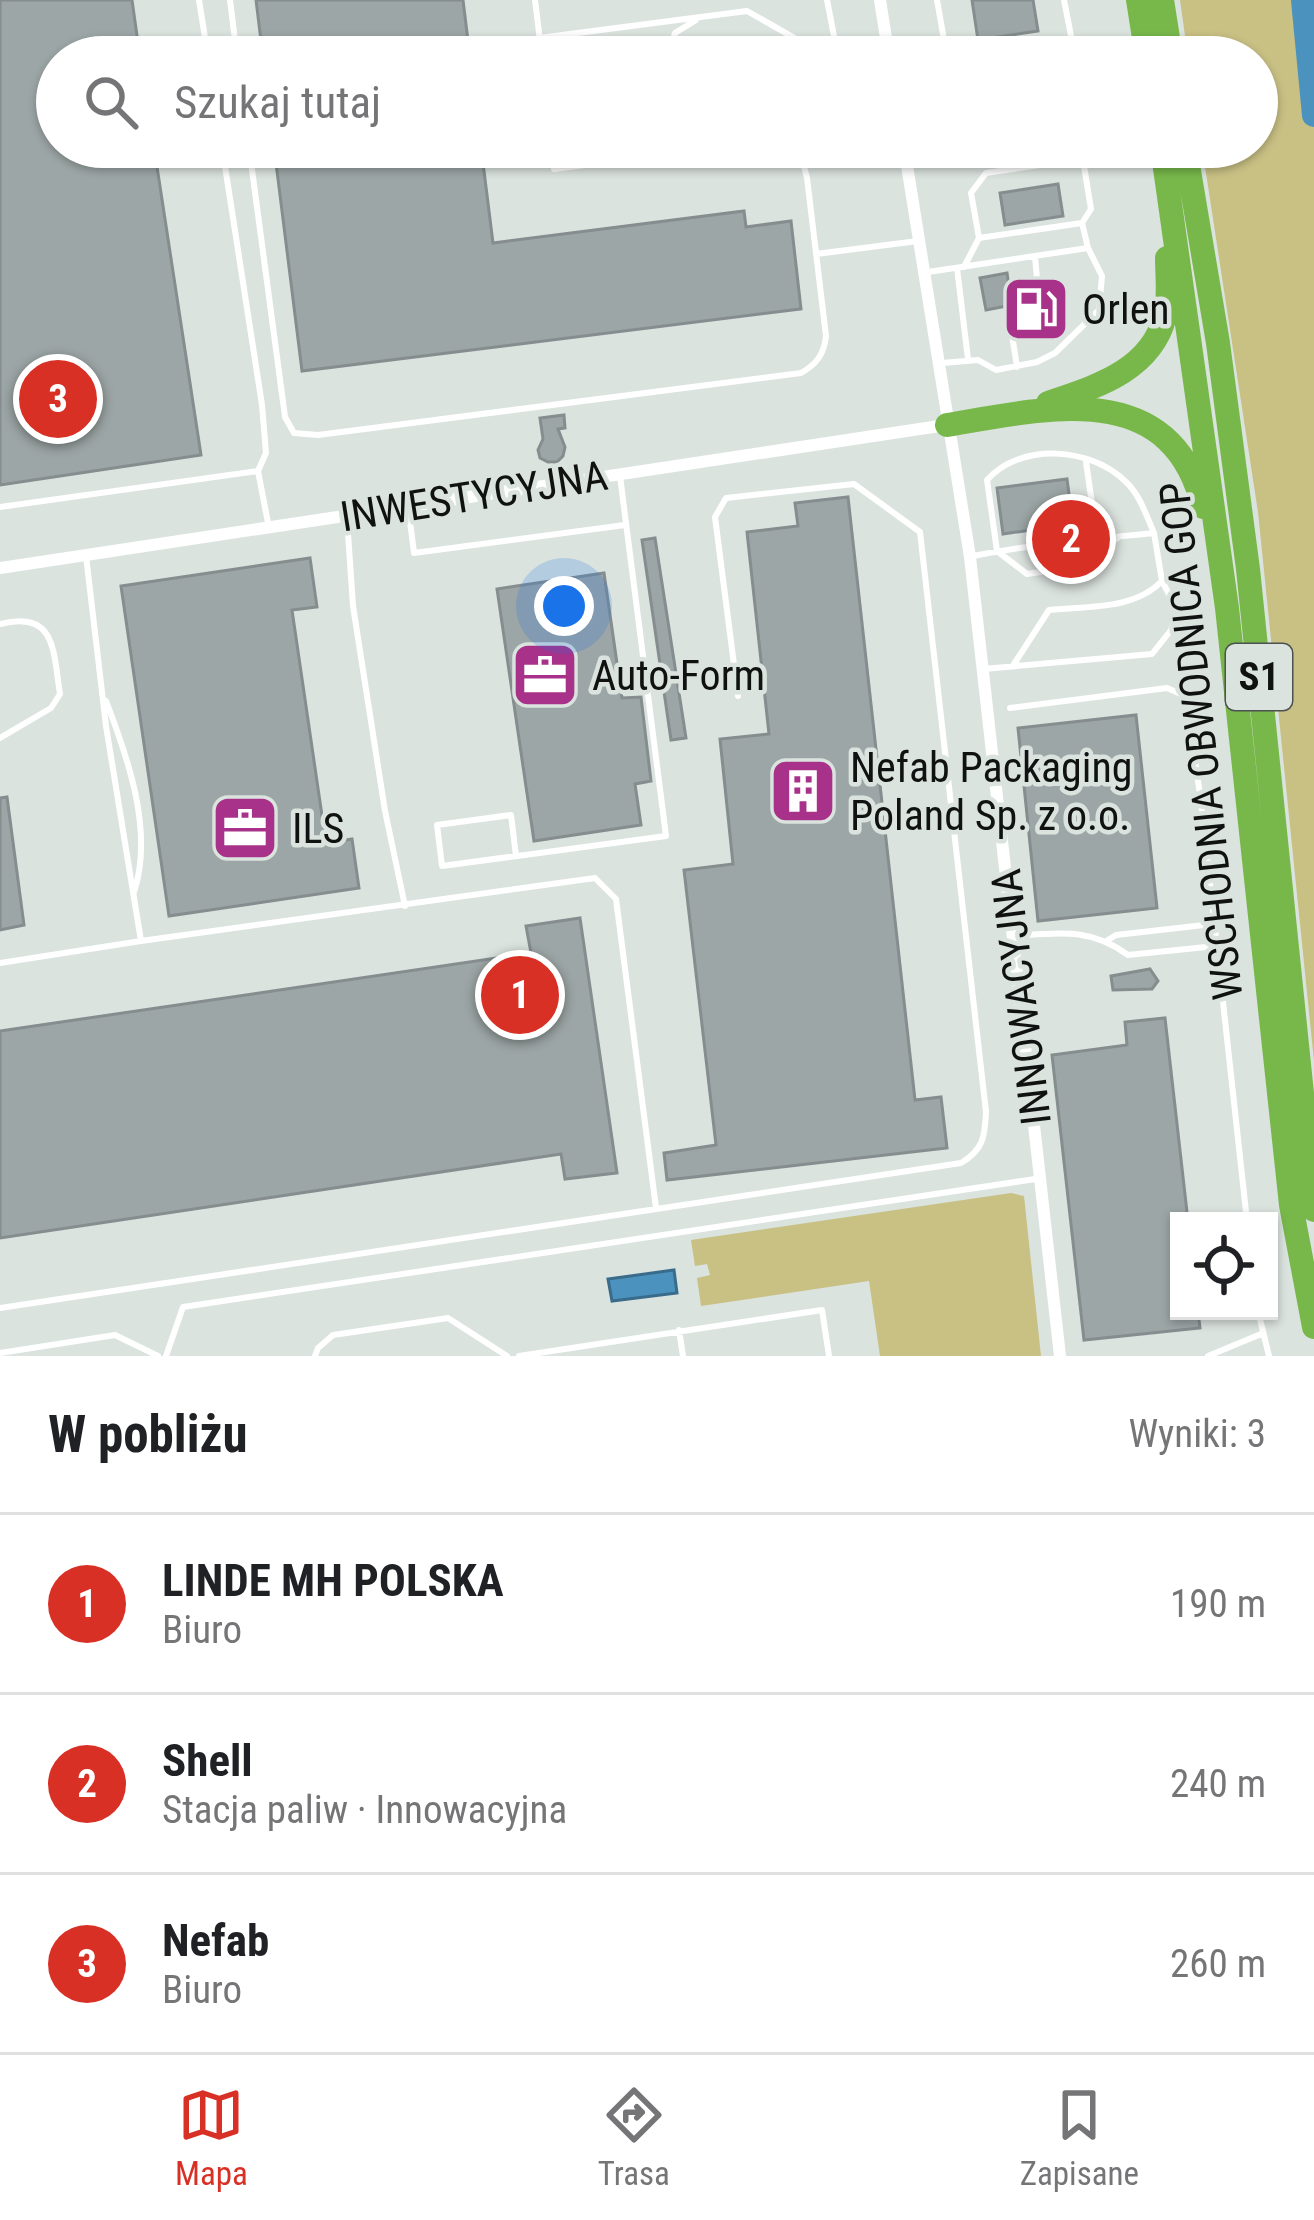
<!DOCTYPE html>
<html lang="pl">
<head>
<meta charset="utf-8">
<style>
	:root { --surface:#fff; --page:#f2f2f2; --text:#202124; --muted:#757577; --line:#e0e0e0; --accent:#d93025 }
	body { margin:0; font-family:"Roboto Condensed",sans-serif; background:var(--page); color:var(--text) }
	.controls { position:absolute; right:36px; bottom:36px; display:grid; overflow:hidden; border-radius:0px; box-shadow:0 3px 9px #0004 }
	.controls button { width:108px; height:108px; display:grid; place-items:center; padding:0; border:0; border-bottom:3px solid var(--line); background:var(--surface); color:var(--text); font:60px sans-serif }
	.you { position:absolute; left:564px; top:606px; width:42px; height:42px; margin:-30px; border:9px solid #fff; border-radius:50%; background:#1a73e8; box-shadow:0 0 0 18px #1a73e833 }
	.badge { display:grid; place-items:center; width:78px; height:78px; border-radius:50%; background:var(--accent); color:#fff; font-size:39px; font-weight:700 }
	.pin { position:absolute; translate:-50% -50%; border:6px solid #fff; box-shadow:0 3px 12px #0006 }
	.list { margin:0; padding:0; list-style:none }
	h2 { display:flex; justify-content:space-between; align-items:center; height:156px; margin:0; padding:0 48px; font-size:51px }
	h2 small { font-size:39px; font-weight:400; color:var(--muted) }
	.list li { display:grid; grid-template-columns:78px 1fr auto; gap:36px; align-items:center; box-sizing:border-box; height:180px; padding:0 48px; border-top:3px solid var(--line) }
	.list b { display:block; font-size:45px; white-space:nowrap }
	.list p { margin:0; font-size:39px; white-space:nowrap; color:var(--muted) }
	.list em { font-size:39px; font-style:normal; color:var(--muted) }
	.icon { flex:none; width:66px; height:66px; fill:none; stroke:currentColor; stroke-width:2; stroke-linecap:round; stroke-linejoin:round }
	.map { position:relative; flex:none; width:1314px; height:1356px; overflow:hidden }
	.search { position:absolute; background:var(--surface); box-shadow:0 3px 9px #0004; left:36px; right:36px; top:36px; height:132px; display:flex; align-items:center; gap:30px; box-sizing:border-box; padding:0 42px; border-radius:66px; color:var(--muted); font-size:45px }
	.sheet { height:696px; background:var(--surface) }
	nav { display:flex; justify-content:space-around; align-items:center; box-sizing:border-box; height:168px; border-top:3px solid var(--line); background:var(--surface); font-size:33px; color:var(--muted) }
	nav a { display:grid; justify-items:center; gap:6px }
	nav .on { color:var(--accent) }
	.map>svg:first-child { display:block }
</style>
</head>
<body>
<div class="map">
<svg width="1314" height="1356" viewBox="0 0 1314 1356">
	<rect width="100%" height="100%" fill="#dbe3df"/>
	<path fill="#c9c084" d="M1180,0H1314V1061L1258,512L1202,147H1257V57H1188Z
		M1011,1193L1024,1196L1041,1356H880L869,1281L701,1306L697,1278L710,1275L707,1264L695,1266L691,1240Z"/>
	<path fill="#4b93be" stroke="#396c8a" stroke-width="3" d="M674,1270L677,1293L612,1301L608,1279Z"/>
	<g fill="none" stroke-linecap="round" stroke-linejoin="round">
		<path stroke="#4b93be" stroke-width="24" d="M1303,0L1314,115"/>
	</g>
	<path fill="#9da6a6" stroke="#858d8e" stroke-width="3" d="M0,0H132L140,57H57V147H154L201,455L0,485Z
		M256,0H463L470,57H263Z
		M972,0H1033L1038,31L978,40Z
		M274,147H481L493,243L744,211L746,227L791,221L801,309L302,371Z
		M1058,184L1063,216L1005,225L1000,193Z
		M1007,273L1012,305L986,310L980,278Z
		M564,415L565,428L558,429L565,447L563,456L557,462H548L540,458L538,450L543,439L540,418Z
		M1067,479L1073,524L1003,534L997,488Z
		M848,497L915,1100L941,1097L947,1148L667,1180L664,1153L716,1145L684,870L733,864L720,739L769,734L747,532L798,526L795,503Z
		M655,538L686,738L671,740L642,540Z
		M310,558L317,607L292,610L326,843L352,839L359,888L169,916L121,586Z
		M604,573L622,698L641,697L651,781L635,784L641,825L534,841L497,589Z
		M1136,715L1157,908L1038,921L1018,728Z
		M7,797L24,925L0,930V798Z
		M580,918L617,1173L565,1179L561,1154L0,1238V1031L531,953L526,926Z
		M1150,969L1158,981L1152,989L1113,990L1111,976Z
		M1165,1018L1188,1221H1179V1311H1198L1200,1328L1084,1340L1052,1055L1127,1045L1125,1022Z"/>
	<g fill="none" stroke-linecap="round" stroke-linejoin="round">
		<path stroke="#fff" stroke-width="6" d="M199,0L208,57
			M230,0L237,57
			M535,0L542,57
			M827,0L838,57
			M937,0L947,57
			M539,38L747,11L828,57
			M669,52L675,33L696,20
			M550,57L656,44L674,57
			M1038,57L1074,51L1064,0
			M222,147L262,405L266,453L258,471
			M249,147L285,417L294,433L318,435L801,373C817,364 824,354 826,336L807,178L801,155L793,147
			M552,147L554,169L725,147
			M1082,223L1088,248
			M816,254L918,241
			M964,267L979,238L971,193L986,173L1074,160L1084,166L1091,209L1082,223L979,238
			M957,268L968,359
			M928,272L1088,248L1102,276L1099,310L1055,353L1037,362L996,370L978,360L942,363
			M1017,367L1010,322L1026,314L1039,300L1035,257
			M1086,462L1097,538
			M408,506L414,553L625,525
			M0,507L258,471L269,528
			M347,519L353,606L385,811L405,906
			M973,556C1033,544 1094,539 1154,533C1146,515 1140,495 1126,482C1091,447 1021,442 987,480L997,551L1027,574L1074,567L1119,537
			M0,624C57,610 53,652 60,694L51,708L0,738
			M1014,664L1049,610C1088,606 1134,610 1162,581
			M983,669L1152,654L1171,630L1178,611L1162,581L1154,533
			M106,701C128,758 154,832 134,892
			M1010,708L1167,688L1181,694L1186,701L1201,801L1247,1221
			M516,856L511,815L437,825L442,866L666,836L620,476
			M1014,936C1058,933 1090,927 1128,955L1216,946
			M1108,940L1116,935L1213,924
			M141,941L595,878L616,899L656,1208
			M0,963L141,941L106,726L86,556
			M0,1308L961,1163C983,1150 985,1137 986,1112L920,532L854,484L726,498L715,517L738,696
			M1258,1311L1269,1356
			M679,1330L683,1356
			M0,1353L115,1335L158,1356
			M166,1356L183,1307L1042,1178
			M315,1356L318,1348L333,1335L448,1318L507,1356
			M519,1356L822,1310L829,1356
			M1208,1356L1261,1334"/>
		<path stroke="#fff" stroke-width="12" d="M880,0L889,57
			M904,147L970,557L1060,1356
			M0,568L946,425"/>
		<path stroke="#78b84b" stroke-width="24" d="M1138,0L1147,57
			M1162,0L1171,57
			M1162,147L1227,608L1291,1205L1314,1327
			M1185,147L1218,343L1248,569L1314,1210
			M1048,403C1095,387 1151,371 1165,316C1170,298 1167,276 1167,258
			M947,425C1047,408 1172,377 1203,507"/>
	</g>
	<defs>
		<g id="fuel-square" transform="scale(3.45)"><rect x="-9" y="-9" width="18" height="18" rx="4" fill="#a83289" stroke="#dbe3df"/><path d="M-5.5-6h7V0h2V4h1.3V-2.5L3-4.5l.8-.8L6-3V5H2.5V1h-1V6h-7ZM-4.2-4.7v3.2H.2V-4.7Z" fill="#fff"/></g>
		<g id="office-square" transform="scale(3.45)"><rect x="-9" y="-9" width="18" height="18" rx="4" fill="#a83289" stroke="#dbe3df"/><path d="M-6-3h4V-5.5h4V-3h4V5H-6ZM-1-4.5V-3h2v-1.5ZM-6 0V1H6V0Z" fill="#fff"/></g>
		<g id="building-square" transform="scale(3.45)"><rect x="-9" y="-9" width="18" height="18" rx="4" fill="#a83289" stroke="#dbe3df"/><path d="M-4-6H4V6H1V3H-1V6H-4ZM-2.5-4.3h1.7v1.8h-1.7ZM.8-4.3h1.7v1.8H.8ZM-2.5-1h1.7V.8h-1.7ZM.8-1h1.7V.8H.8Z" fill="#fff"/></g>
	</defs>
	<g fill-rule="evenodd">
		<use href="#fuel-square" x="1036" y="309"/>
		<use href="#office-square" x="545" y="675"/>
		<use href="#building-square" x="803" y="791"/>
		<use href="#office-square" x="245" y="828"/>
	</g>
	<g text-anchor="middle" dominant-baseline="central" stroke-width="9" stroke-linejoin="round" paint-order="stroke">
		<rect fill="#dbe3df" stroke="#4c514f" stroke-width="3" x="1226" y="644" width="66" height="66" rx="9"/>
		<g font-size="39" font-weight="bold" fill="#0f1211">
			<text x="1259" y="677">S1</text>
		</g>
		<g font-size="42" fill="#0f1211" stroke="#dbe3df" text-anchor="start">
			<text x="1082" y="309">Orlen</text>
			<text x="592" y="675">Auto-Form</text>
			<text x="850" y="767">Nefab Packaging<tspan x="850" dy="48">Poland Sp. z o.o.</tspan></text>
			<text x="292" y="828">ILS</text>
		</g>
		<g font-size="42" fill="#0f1211" stroke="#dbe3df">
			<text transform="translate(474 496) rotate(-9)">INWESTYCYJNA</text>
			<text transform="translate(1201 741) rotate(-96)">WSCHODNIA OBWODNICA GOP</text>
			<text transform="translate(1021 997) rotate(-97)">INNOWACYJNA</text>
		</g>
	</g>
</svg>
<div class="controls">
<button><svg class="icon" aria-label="locate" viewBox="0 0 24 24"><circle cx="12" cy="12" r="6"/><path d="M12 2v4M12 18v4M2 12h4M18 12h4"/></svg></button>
</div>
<div class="you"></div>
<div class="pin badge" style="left:520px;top:995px">1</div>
<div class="pin badge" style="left:1071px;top:539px">2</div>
<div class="pin badge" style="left:58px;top:399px">3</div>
<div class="search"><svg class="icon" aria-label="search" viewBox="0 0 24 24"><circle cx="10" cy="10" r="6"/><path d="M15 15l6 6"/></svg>Szukaj tutaj</div>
</div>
<section class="sheet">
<h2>W pobliżu<small>Wyniki: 3</small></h2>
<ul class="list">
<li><span class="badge">1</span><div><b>LINDE MH POLSKA</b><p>Biuro</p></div><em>190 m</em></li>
<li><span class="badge">2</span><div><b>Shell</b><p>Stacja paliw · Innowacyjna</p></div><em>240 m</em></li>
<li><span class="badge">3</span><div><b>Nefab</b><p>Biuro</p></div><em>260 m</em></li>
</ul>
</section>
<nav>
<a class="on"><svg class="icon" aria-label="map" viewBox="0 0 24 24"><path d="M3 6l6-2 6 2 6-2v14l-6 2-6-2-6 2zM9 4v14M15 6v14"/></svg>Mapa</a>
<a><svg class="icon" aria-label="directions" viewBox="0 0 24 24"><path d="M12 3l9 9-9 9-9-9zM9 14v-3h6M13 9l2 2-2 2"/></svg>Trasa</a>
<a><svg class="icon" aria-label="saved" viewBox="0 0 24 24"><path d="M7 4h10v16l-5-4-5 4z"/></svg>Zapisane</a>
</nav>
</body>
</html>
